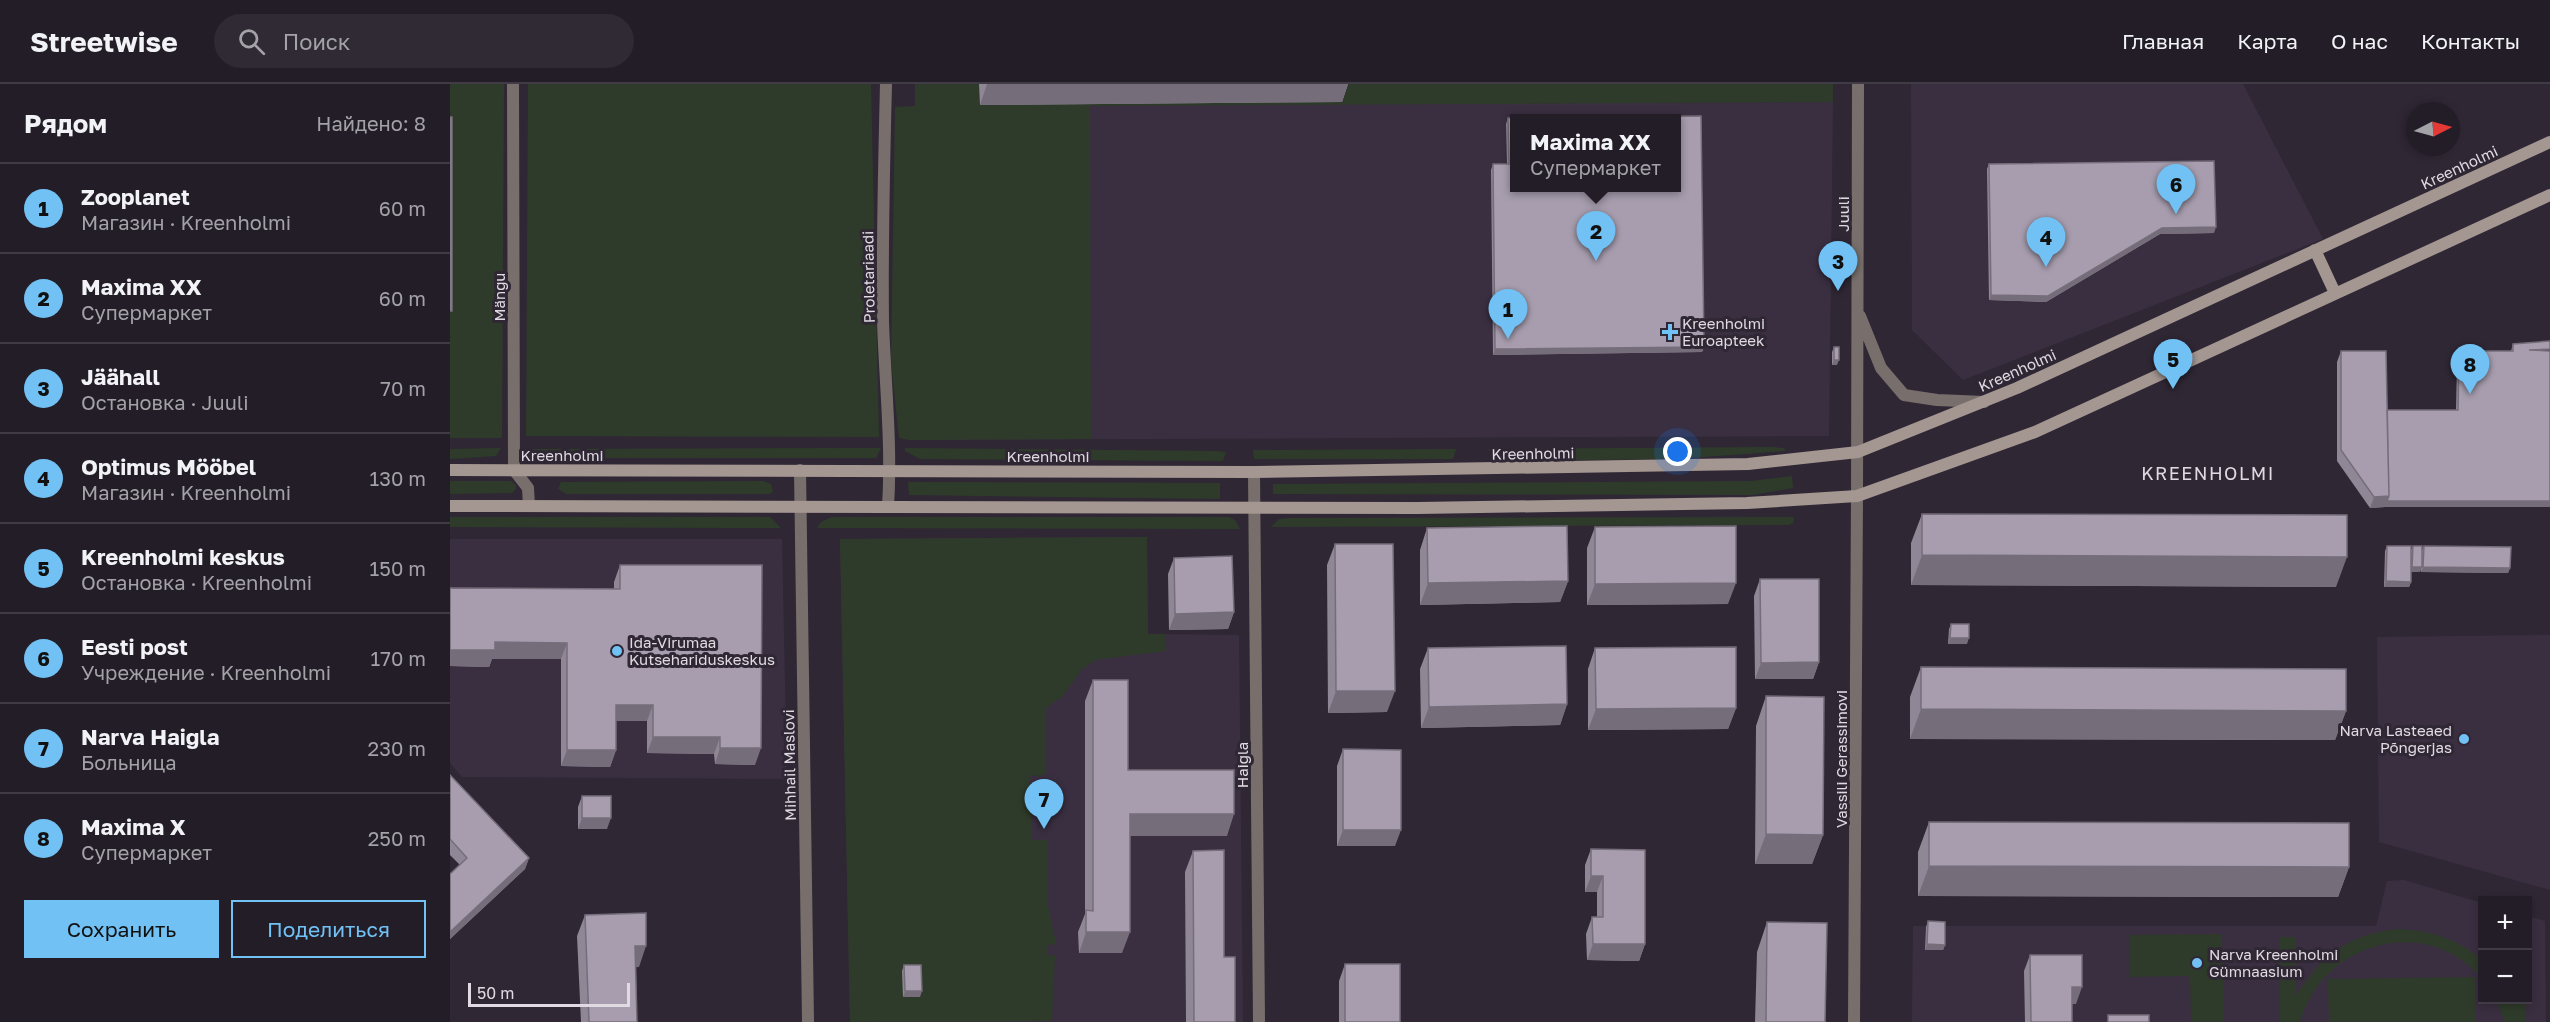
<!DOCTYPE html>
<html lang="ru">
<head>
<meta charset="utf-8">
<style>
	:root { --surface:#231d27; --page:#2f2a33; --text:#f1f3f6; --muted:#a3a2a7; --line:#403b44; --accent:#71c1f4 }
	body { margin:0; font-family:"Golos Text",sans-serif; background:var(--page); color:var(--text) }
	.controls { position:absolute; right:18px; bottom:18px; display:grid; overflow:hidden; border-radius:0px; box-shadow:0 3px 9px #0003 }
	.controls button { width:54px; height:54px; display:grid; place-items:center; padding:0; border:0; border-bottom:2px solid var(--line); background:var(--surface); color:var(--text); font:30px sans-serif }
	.compass { position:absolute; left:1956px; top:18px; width:54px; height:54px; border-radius:50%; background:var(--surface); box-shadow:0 3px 9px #0003; rotate:84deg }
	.scale { position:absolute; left:18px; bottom:15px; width:162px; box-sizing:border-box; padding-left:6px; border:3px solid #e0dbe3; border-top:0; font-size:16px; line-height:21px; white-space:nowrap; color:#e0dbe3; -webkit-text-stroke:4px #2f2734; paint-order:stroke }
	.you { position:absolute; left:1228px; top:368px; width:21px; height:21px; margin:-15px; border:4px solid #fff; border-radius:50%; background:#1a73e8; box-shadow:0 0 0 9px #1a73e833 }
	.badge { display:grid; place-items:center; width:39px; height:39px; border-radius:50%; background:var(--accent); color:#111; font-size:20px; font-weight:700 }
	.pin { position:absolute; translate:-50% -50px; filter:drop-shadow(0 2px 3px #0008) }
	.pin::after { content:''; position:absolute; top:32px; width:21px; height:18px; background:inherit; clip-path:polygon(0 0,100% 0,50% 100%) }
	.popup { position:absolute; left:1060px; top:30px; width:171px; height:78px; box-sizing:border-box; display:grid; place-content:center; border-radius:0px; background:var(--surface); filter:drop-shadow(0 2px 4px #0005); font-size:20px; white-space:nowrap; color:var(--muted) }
	.popup b { font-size:22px; color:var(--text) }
	.popup::after { content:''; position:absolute; left:50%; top:100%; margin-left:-12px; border:12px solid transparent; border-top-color:var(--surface) }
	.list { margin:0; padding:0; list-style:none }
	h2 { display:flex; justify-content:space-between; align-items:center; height:78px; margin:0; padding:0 24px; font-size:26px }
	h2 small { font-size:20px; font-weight:400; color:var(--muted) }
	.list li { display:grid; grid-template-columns:39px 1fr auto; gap:18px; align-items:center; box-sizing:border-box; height:90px; padding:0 24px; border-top:2px solid var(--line) }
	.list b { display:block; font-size:22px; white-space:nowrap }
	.list p { margin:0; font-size:20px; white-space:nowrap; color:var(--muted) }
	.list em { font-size:20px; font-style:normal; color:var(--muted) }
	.actions { display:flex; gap:12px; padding:18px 24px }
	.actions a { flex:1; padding:14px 0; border:2px solid var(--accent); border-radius:0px; text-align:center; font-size:21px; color:var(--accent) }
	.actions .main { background:var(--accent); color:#111 }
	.icon { flex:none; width:33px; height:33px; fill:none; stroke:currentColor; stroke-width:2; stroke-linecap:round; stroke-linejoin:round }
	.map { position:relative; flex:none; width:2100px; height:938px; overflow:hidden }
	header { display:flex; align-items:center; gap:36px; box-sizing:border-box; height:84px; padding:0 30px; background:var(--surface); border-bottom:2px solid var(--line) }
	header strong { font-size:28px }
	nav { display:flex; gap:33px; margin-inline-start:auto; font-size:21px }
	.search { width:420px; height:54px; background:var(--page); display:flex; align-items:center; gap:15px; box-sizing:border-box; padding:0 21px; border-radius:33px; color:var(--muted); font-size:22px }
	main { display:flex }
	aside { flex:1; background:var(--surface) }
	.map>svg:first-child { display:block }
</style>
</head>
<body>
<header>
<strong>Streetwise</strong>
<div class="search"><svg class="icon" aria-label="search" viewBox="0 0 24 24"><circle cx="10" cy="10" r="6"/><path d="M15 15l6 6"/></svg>Поиск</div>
<nav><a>Главная</a><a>Карта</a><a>О нас</a><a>Контакты</a></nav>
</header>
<main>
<aside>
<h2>Рядом<small>Найдено: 8</small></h2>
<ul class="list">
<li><span class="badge">1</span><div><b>Zooplanet</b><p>Магазин · Kreenholmi</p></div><em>60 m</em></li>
<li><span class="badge">2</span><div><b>Maxima XX</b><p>Супермаркет</p></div><em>60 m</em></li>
<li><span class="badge">3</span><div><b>Jäähall</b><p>Остановка · Juuli</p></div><em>70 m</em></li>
<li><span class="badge">4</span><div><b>Optimus Mööbel</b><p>Магазин · Kreenholmi</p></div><em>130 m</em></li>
<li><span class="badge">5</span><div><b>Kreenholmi keskus</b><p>Остановка · Kreenholmi</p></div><em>150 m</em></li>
<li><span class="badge">6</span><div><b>Eesti post</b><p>Учреждение · Kreenholmi</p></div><em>170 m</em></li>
<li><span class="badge">7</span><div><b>Narva Haigla</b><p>Больница</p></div><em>230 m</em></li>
<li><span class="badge">8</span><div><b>Maxima X</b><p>Супермаркет</p></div><em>250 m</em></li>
</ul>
<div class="actions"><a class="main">Сохранить</a><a>Поделиться</a></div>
</aside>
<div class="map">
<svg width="2100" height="938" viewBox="0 0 2100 938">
	<rect width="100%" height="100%" fill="#2f2734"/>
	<path fill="#3a2f41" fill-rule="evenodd" d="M1461,0H1793L1873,155L1513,296L1462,246Z
		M1383,18L1379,352L459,356L465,22ZM1065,34H1227V104H1065Z
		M697,453L698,550L789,551L793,938H400L390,455Z
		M0,455H332L337,695L12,693L0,679Z
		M2100,551V806L1929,758L1927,553Z
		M1954,796L2032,819V916H2078V832L2095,837L2096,938H1462L1463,842H1926L1937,797Z"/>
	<path fill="#2f3b2a" d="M0,0H54L52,354H0Z
		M78,0H421L429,353L76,352Z
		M465,0H1383V18L640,22L641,355L459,356L449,354L441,278L445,23L465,22Z
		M1322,363L1334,364L1336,367L1226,375L1048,377L1038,365Z
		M51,364L46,372L0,375V365Z
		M431,364L426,374H76V365Z
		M455,364L764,367L776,368L773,377L470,375L455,367Z
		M1006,365L1003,375H804L803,366Z
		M1342,392L1343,404L1303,411L823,410V400L1301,397Z
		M0,397H61L66,401V405L62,409L0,410Z
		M313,397L321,400L323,408L319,410H116L108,405L111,398Z
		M458,398L770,399V415L459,411Z
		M0,433H320L331,444L0,443Z
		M382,433H779L785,436L790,445L367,444L371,438Z
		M1344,433L1343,439L1339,441L821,443L829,435L839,434Z
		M697,453L698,550H715V567L646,576L632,585L613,612L596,624V691L580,692V718H593L594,722L581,723L582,756H597V817L606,860L598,861V872L605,871L602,937L400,938L390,455Z
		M1948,845C1980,846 2008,855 2032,876V895C1977,829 1873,857 1850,938H1830L1829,853H1845L1846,911C1873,871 1898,850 1948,845Z
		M1772,850L1774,938H1741L1740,892L1680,893L1679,851Z
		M2025,893V938H1879L1878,895Z
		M2046,916H2075V938H2055Z"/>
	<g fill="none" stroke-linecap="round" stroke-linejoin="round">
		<path stroke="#786f6c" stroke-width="12" d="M63,0L64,386L78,404L79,422
			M436,0C434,79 432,158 433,237C435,299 442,361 438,423
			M1410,232L1431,284L1454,311L1487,316L1534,318
			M350,386L358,938
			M804,388L809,938
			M1407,412L1408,0"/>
		<path stroke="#786f6c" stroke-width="12" d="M1404,938L1407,412"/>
		<path stroke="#a49691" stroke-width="12" d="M1865,166L1885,209
			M0,386L804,388L1298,380L1408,368L1567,304L2100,58
			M0,422L968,424L1297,419L1407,412L1585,348L2100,111"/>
	</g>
	<path fill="#908796" d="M529,0H898L892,18L530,21Z
		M1058,34L1254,263L1252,268L1043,271L1041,86L1043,80H1057L1056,40Z
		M1539,80L1764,149L1710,150L1596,218L1539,216L1537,85Z
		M2100,257L1935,423L1920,424L1887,377V278L1891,267L1937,326H2006L2007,281H2005V273L2007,267H2061L2063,260Z
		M1384,263L1387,281H1382V268Z
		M1472,430L1886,503L1461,501V459Z
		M1145,443L1278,520L1137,521V464Z
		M977,444L1118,497L1110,518L970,521V466Z
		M885,460L937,628L878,629L877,481Z
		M1937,462L1961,466L1963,462L1972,466L1974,462L2060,484L2058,489L1971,488V484L1970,488H1961V498L1959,503H1934L1935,467Z
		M724,474L784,528L778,545L719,546L718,490Z
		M170,481L305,681L265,680L264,670L197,669V637H166V666L160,683L111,682V575H42L39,583L0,582V504L164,505V498Z
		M1310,495L1369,578L1363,595H1305L1304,512Z
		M1501,540L1517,560H1498L1499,545Z
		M978,564L1117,620L1110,641L971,644L970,585Z
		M1145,564L1286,624L1278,645L1138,646V585Z
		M1471,583L1896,627L1885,656L1460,655V613Z
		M643,596L678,686L777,752H680L672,869H629L628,848L635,830V617Z
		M1316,612L1373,751L1362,780H1305L1306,642Z
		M893,665L945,762H887V682Z
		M0,691L79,774L75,785L0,855V790L10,781L0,771Z
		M132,712L157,745H128V723Z
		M1479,738L1899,783L1888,813L1468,812V768Z
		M1141,765L1195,860L1189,877L1137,876L1136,850L1142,833H1147V808H1135V781Z
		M743,767L774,873L785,938H736L735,788Z
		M135,831L189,883H186L187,938H131L127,852Z
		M1478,837L1495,861L1493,866H1475L1476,843Z
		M1317,838L1375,938H1305L1307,868Z
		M1580,871L1626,920H1622V938H1575L1574,887Z
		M895,880L950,938H889V897Z
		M454,881L470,913H453L452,887Z"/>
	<path fill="#756e7a" d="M537,0H898L892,18L530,21Z
		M1766,143L1764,149L1710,150L1596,218L1539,216L1541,211L1712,144Z
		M1254,263L1252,268L1043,271L1045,265Z
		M2007,275H2009L2007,281H2005Z
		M1384,276H1389L1387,281H1382Z
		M1939,412L2100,417V423H1935L1920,424L1924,413Z
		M1472,471L1897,473L1886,503L1461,501Z
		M1962,483H1972L1970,488H1960Z
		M1973,483L2060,484L2058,489L1971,488Z
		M1118,497L1110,518L970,521L978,499Z
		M1936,497L1961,498L1959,503H1934Z
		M1286,499L1278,520L1137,521L1145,500Z
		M784,528L778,545L719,546L725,530Z
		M1500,554H1519L1517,560H1498Z
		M45,558L117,559L111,575H42L39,583L0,582V566Z
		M1369,578L1363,595H1305L1311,579Z
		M886,607H945L937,628L878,629Z
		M1117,620L1110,641L971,644L979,623Z
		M166,621H203L197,637H161Z
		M1286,624L1278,645L1138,646L1146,625Z
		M1471,625L1896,627L1885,656L1460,655Z
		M203,653H270L264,670L197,669Z
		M270,664H311L305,681L265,680Z
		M117,666H166L160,683L111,682Z
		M680,730H784L777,752H672Z
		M132,734H161L157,745H128Z
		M893,746H951L945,762H887Z
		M1316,750L1373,751L1362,780H1305Z
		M79,774L75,785L0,855V848Z
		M1479,782L1899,783L1888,813L1468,812Z
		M1141,792H1153L1147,808H1135Z
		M636,848H680L672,869H629Z
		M1143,860H1195L1189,877L1137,876Z
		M1477,860L1495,861L1493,866H1475Z
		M185,862H196L189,883L177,884Z
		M1622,903H1632L1626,920H1616Z
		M455,907H472L470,913H453Z"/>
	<path fill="#a79dae" stroke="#756e7a" stroke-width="1.5" fill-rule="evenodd" d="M1251,32L1254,263L1045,265L1043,80H1059L1058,34ZM1065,34H1227V104H1065Z
		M0,33H2V227H0Z
		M1764,77L1766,143L1712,144L1598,212L1541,211L1539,80Z
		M2100,257V265L2079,266L2100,267V417H1937L1939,412L1937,326H2008L2009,275H2007V267H2063V260Z
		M1384,263H1389V276H1384Z
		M1891,267H1936L1939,412L1924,413L1891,366Z
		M1472,430L1897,431V473L1472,471Z
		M1117,442L1118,497L978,499L977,444Z
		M1286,442V499L1145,500V443Z
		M885,460H943L945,607H886Z
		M1937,462H1961V498L1936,497Z
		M1963,462H1972V483H1962Z
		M1974,462L2061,463L2060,484L1973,483Z
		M782,472L784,528L725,530L724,474Z
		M170,481H312L311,664H270V653H203V621H166V666H117V559L45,558V566H0V504L170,505Z
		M1310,495H1369V578L1311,579Z
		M1501,540H1519V554H1500Z
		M1116,562L1117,620L979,623L978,564Z
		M1286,563V624L1146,625L1145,564Z
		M1471,583L1896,585V627L1471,625Z
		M643,596H678V686H784V730H680V848H636V826L643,827Z
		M1316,612L1374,613L1373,751L1316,750Z
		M893,665L951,666V746H893Z
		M0,691L79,774L0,848V790L17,774L0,755Z
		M132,712H161V734H132Z
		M1479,738L1899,739V783L1479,782Z
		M1141,765L1195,766V860H1143L1142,833H1153V792H1141Z
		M774,766V873H785V938H744L743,767Z
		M196,829V862H185L187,938H139L135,831Z
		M1478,837L1495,838V861L1477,860Z
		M1317,838L1377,839L1375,938H1316Z
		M1580,871H1632V903H1622V938H1581Z
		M895,880H950V938H895Z
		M454,881H471L472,907H455Z
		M1658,931H1699V938H1658Z"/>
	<g fill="#71c1f4" stroke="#2f2734" stroke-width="2">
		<path d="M1217 239h6v6h6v6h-6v6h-6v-6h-6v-6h6z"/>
		<circle cx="167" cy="567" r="6"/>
		<circle cx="2014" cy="655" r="6"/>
		<circle cx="1747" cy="879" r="6"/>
	</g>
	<g text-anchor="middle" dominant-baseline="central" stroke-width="6" stroke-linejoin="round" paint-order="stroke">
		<g font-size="15" fill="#e0dbe3" stroke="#2f2734">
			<text transform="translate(2009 83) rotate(-25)">Kreenholmi</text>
			<text transform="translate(1393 130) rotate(-90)">Juuli</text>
			<text transform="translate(418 193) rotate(-91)">Proletariaadi</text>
			<text transform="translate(49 213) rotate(-90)">Mängu</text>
			<text transform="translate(1567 286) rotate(-24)">Kreenholmi</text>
			<text transform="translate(1083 369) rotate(-1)">Kreenholmi</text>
			<text x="112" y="371">Kreenholmi</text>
			<text x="598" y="372">Kreenholmi</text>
			<text transform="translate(1391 675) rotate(-90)">Vassili Gerassimovi</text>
			<text transform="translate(339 681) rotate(-91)">Mihhail Maslovi</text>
			<text transform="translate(792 681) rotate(-90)">Haigla</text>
		</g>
		<g font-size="15" fill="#e0dbe3" stroke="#2f2734" text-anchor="start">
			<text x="1232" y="239">Kreenholmi<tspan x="1232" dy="17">Euroapteek</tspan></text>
			<text x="179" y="558">Ida-Virumaa<tspan x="179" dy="17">Kutsehariduskeskus</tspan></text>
			<text x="2002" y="646" text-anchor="end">Narva Lasteaed<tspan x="2002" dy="17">Põngerjas</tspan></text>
			<text x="1759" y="870">Narva Kreenholmi<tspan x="1759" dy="17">Gümnaasium</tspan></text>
		</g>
		<g font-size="18" letter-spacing="1.5" fill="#e0dbe3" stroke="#2f2734">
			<text x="1758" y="389">KREENHOLMI</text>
		</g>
	</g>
</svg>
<div class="controls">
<button>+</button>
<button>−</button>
</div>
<svg class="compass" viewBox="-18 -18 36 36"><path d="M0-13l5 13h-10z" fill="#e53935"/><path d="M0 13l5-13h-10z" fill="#a3a2a7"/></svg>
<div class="scale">50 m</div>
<div class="you"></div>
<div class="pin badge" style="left:1058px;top:255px">1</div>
<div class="pin badge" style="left:1146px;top:177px">2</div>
<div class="popup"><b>Maxima XX</b>Супермаркет</div>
<div class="pin badge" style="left:1388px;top:207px">3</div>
<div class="pin badge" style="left:1596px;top:183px">4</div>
<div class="pin badge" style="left:1723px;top:305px">5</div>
<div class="pin badge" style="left:1726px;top:130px">6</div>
<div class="pin badge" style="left:594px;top:745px">7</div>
<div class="pin badge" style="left:2020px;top:310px">8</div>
</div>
</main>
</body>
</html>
